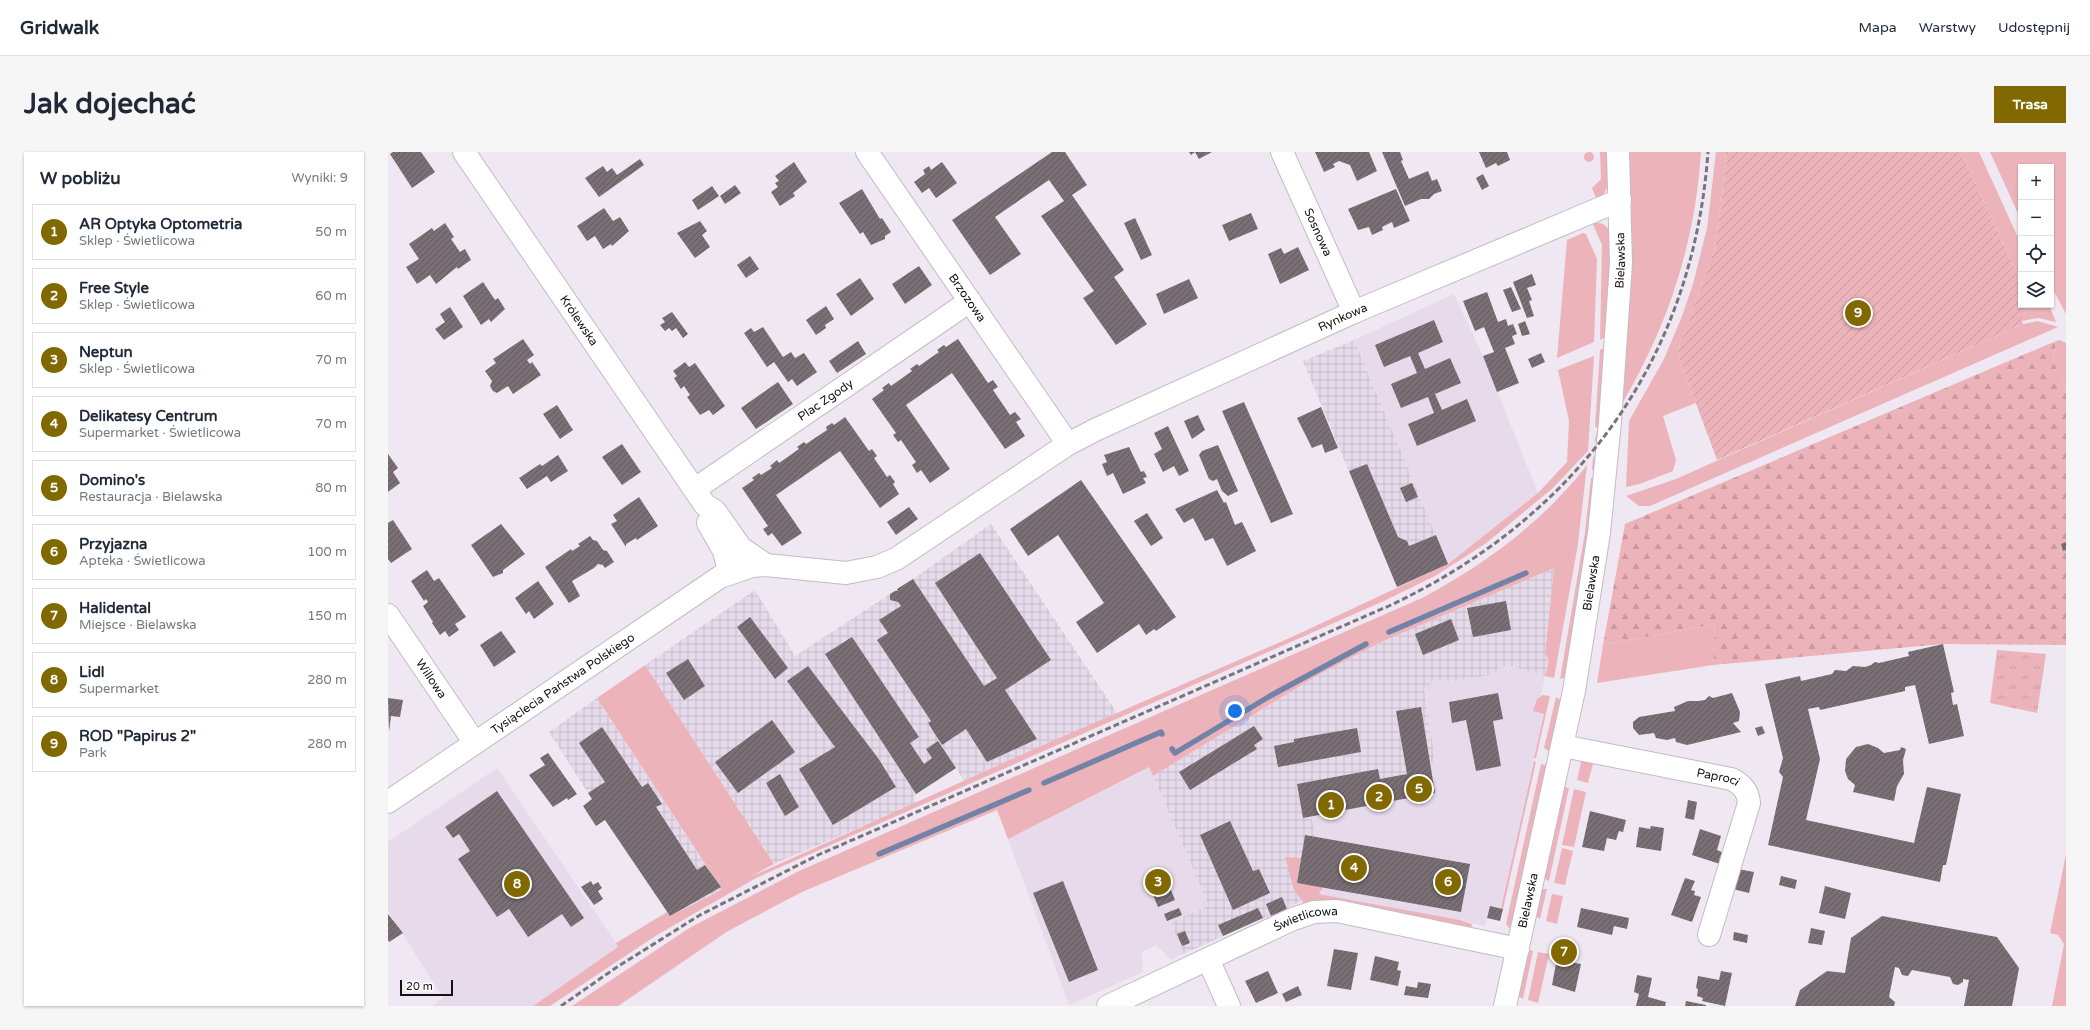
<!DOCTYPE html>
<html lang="pl">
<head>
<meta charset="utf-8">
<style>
	:root { --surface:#fff; --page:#f6f6f7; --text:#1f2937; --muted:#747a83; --line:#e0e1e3; --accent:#816800 }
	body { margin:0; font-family:"Varela Round",sans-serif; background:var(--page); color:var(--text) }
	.controls { position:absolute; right:12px; top:12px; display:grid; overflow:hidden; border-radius:0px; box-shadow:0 1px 3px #0004 }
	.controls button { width:36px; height:36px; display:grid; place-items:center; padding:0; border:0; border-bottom:1px solid var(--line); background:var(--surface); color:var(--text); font:20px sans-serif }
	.scale { position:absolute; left:12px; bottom:10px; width:53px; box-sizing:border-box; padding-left:4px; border:2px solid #141215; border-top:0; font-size:11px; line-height:14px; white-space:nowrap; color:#141215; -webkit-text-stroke:3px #fff; paint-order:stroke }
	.you { position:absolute; left:847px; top:559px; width:14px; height:14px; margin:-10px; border:3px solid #fff; border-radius:50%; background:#1a73e8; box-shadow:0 0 0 6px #1a73e833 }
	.badge { display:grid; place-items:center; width:26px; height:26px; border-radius:50%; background:var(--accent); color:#fff; font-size:13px; font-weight:700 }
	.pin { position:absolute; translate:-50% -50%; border:2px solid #fff; box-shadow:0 1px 4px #0006 }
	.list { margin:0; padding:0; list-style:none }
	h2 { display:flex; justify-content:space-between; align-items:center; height:52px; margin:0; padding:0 16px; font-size:17px }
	h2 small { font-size:13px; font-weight:400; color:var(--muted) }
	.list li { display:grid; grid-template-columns:26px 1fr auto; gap:12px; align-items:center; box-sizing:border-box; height:56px; margin:0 8px 8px; padding:0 8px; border:1px solid var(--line); border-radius:0px }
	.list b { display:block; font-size:15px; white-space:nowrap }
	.list p { margin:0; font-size:13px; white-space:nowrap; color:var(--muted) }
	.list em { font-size:13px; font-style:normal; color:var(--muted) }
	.icon { flex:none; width:22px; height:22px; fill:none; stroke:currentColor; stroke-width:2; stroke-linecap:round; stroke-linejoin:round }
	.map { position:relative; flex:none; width:1678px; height:854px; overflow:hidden; border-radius:0px }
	header { display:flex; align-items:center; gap:24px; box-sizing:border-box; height:56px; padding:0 20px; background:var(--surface); border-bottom:1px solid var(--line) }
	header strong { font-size:19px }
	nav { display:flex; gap:22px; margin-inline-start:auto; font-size:14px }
	.intro { display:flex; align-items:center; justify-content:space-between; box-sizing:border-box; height:96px; padding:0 24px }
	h1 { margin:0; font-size:28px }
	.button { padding:10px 18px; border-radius:0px; background:var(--accent); color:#fff; font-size:14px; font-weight:700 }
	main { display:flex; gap:24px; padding:0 24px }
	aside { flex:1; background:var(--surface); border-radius:0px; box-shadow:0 1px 3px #0004 }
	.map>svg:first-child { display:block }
</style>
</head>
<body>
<header>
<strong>Gridwalk</strong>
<nav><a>Mapa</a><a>Warstwy</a><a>Udostępnij</a></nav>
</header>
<div class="intro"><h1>Jak dojechać</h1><a class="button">Trasa</a></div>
<main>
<aside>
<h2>W pobliżu<small>Wyniki: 9</small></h2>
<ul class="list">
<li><span class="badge">1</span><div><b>AR Optyka Optometria</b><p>Sklep · Świetlicowa</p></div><em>50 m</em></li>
<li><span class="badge">2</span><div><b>Free Style</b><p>Sklep · Świetlicowa</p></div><em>60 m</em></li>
<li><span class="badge">3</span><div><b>Neptun</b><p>Sklep · Świetlicowa</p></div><em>70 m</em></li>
<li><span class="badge">4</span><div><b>Delikatesy Centrum</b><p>Supermarket · Świetlicowa</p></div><em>70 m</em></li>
<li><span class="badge">5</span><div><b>Domino's</b><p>Restauracja · Bielawska</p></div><em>80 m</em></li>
<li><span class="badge">6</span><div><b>Przyjazna</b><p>Apteka · Świetlicowa</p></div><em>100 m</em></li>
<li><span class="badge">7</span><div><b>Halidental</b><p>Miejsce · Bielawska</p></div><em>150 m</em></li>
<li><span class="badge">8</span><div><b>Lidl</b><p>Supermarket</p></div><em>280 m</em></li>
<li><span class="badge">9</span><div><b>ROD &quot;Papirus 2&quot;</b><p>Park</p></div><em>280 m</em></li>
</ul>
</aside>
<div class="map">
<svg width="1678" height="854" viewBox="0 0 1678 854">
	<defs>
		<pattern id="industrial-grid" width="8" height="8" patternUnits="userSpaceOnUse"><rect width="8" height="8" fill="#e7dbeb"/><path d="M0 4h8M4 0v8" fill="none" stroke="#c5bbc9"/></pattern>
		<pattern id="forest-firs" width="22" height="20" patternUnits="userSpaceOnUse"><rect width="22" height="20" fill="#ecb4ba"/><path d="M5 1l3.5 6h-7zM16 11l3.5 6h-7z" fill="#ca9a9f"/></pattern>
		<pattern id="park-tufts" width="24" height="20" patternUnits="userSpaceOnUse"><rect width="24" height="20" fill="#ecb4ba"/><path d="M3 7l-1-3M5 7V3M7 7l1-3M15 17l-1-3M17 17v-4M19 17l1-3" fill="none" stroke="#ca9a9f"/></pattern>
		<pattern id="garden-furrows" width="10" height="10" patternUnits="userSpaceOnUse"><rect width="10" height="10" fill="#ecb4ba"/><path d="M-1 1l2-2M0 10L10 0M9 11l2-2" fill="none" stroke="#ca9a9f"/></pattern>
		<pattern id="building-hatch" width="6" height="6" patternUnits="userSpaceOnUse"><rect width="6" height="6" fill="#7a6f75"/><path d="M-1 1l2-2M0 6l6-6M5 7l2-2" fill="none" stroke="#635a5f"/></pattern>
	</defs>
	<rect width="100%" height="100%" fill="#efe8f2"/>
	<path fill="#e7dbeb" d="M1066,142L1095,204L1150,341L1060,412L966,188Z
		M1123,514L1157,524L1153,544L1158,552L1113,756L1102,754L1097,774L1072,768L930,742L912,750L909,731L917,683L927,684L915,666L909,632L990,617L1019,622L1043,611L1047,608L1036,535L1044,529L1057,527L1060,530L1107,522L1109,516Z
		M761,615L821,754L783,770L795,802L783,808L768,793L754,800L755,820L681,853L620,687Z
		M109,616L231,795L145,854H44L55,846L0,759V690Z"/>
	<path fill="url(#industrial-grid)" d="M966,188L1060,412L1009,435L915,209Z
		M603,372L729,561L576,629L568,616L525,645L529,651L386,712L257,513L367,438L407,504L525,427Z
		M1166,415L1157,502L1161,508L1157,524L1123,514L1110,516L1107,522L1060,530L1057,527L1044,529L1041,534L1036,536L1047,609L1043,611L1019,622L992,627L990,617L909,632L915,665L923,664L927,684L917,683L909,731L912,750L795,802L783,770L821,754L765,624L930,523L993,490Z
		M209,546L317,713L335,738L282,764L200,641L161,580Z"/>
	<path fill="#ecb4ba" d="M1196 5a5 5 0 1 1 10 0a5 5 0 1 1-10 0Z
		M1212,0H1220C1221,18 1226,37 1209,48L1204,36L1213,27Z
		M1240,0H1313C1307,91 1281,171 1235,250L1244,111Z
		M1328,0H1338L1337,23L1327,96L1289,200L1308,251L1275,264L1288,308L1285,319L1252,332L1238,335L1241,269L1276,207L1294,164L1305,132L1319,76Z
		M1573,0H1591L1633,92V130Z
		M1602,0H1678V162L1663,134V15H1633V68Z
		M1204,70C1215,70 1220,74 1224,84L1219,184L1212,188L1214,93Z
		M1195,81L1198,82L1209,107L1206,190L1169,206L1179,88Z
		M1639,153H1661L1668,170L1650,166L1634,169Z
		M1650,169L1670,175L1262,354H1251L1238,344L1288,327L1635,172Z
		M1672,188L1678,191V240L1665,207L1668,189Z
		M1216,196L1211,284L1206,291L1210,276L1207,275L1212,198Z
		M1206,204L1200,299L1165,336L1097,392L1047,424L998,448L368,726L269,783L162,854H145L230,795L228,791L279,760L282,764L334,738L209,546L257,513L386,712L360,726L653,594L906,484L1060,412L1150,341L1179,310L1181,269L1170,218Z
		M1210,300L1201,387L1179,525L1172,527L1197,380L1203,326H1206L1207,318H1204L1205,306Z
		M1199,313L1190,392L1166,526L1157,524L1161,508L1157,502L1166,416L993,490L930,523L765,624L761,615L620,687L609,658L414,740L340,779L230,854H184L303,775L411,719L1034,446C1097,412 1155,370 1199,313Z
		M1327,472L1325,513L1209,531L1215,493Z
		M1155,543L1162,544L1148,606H1146L1156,562L1145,559L1149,547Z
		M1168,545L1174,549L1163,601L1156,596Z
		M1194,606L1206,608L1200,631L1189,628Z
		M1146,609L1148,610L1115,757L1113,756Z
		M1153,612L1161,614L1124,773L1121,776L1118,772Z
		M1177,635L1181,636L1161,729L1155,726L1175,636Z
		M1186,637L1198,640L1186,695L1174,693Z
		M1174,696L1185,699L1177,733L1166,731Z
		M1678,702V854H1664L1676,792L1670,783L1662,781Z
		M897,705L913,706L909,731L935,735L931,742L1072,768L1084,772L1083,778L917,753L906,738Z
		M1155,737H1159L1152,767L1147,764L1153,738Z
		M1164,742L1175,744L1169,772L1158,769Z
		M1141,798L1145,799L1135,847L1129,843L1139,799Z
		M1150,800L1161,802L1150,851L1140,848Z"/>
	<path fill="url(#forest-firs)" d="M1668,189L1665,207L1678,240V493L1555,492L1325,513L1327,472L1215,493L1237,372Z"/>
	<path fill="url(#park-tufts)" d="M1609,498L1658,502L1649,561L1602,551Z"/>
	<path fill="url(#garden-furrows)" d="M1338,0H1573L1633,130V153H1639L1634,169L1635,172L1329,308L1289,200L1327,96L1337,23Z"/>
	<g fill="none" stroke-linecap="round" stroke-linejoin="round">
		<path stroke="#7383a7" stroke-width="5.5" d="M1001,480L1138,421
			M784,597L787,601L882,544L978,492
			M656,631L773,580L774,582
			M491,702L641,638"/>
	</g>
	<path fill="url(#building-hatch)" d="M5,0H33L47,20L24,36L2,2Z
		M664,0H677L699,33L684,43L736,118L726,125L759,172L728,193L695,146L706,139L653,64L676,49L661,28L607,65L633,102L602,123L564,68Z
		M801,0H824L811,7L807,0L803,3Z
		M927,0H981L989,19L969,29L962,13L951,9L945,12L947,15L936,20Z
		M994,0H1012L1015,8L1013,9L1021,27L1040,19L1044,29L1049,27L1054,39L1046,42L1041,47H1033L1017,54Z
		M1091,0H1119L1122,8L1110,14L1108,11L1098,16Z
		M252,7L256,13L211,45L197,26L215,14L219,20L224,16L229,23Z
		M406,10L419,30L405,41L407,44L392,54L383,40L390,35L387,31L391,29L387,24Z
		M554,10L569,31L548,46L541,36L534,41L526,30L537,22L535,18L541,14L543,18Z
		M1095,22L1101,34L1094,38L1088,26Z
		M347,33L353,41L337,52L332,44Z
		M324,34L331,44L310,58L304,48Z
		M474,37L492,67L494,66L503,80L497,84V87L483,93L475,80L472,82L451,51Z
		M1008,37L1022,69L1006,76L1004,70L994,75L995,78L984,83L981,75L970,78L960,57Z
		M216,56L225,69L232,65L241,79L224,94L223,92L215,97L207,84L199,89L189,74Z
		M863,61L870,77L841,89L834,73Z
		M747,66L764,103L753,108L736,71Z
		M312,69L319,79L314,83L322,95L307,106L289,81Z
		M57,71L66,85L63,87L72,100L77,97L83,108L70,117L69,115L48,132L42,123L29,132L18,115L31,107L21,92L44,76L46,79Z
		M910,95L921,118L892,132L880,102L893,96L896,102Z
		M362,104L371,117L358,126L349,113Z
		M531,114L544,133L517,152L504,132Z
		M1144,122L1148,133L1139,136L1144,148L1141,149L1146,164L1139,166L1125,130Z
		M472,126L486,147L463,164L448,142Z
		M801,127L810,146L776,162L768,142Z
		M95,130L107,148L110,146L117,157L103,170L101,167L93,173L75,144Z
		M1123,135L1133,157L1124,160L1115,138Z
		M1099,140L1110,170L1118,167L1120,174L1125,172L1129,182L1124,184L1127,192L1117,196L1131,231L1109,240L1095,204L1106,200L1096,175L1087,179L1075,149Z
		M438,154L446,167L437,173L438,176L428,183L418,168Z
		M62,155L75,175L56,188L47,177L57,170L52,162Z
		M284,160L300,182L295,186L288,176L284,179L281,176L277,179L272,173L277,170L274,166Z
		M1046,168L1055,190L1030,201L1037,217L1062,206L1073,231L1047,242L1054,258L1079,247L1088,269L1029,294L1020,272L1046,261L1040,245L1013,256L1003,232L1029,221L1022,204L996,215L987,193Z
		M1137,169L1142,182L1134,184L1130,172Z
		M375,175L395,205L403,200L407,206L416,201L429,220L409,234L404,227L400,230L386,210L379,215L356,181L363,176L366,180Z
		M135,187L146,203L139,208L142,212L144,210L153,223L125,242L120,234L109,241L105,239L102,234L104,229L97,219L108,211L105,207Z
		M570,187L600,231L605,228L610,235L605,238L622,263L627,260L633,267L628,270L637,284L617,297L564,221L518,253L562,317L542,331L533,318L529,321L524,313L528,310L513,288L510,290L505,283L508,281L484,247L496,238L494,236L501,231L503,234L524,219L522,217L529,212L531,214L551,200L549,198L556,193L558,195Z
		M470,189L478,202L449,221L441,209Z
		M1153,201L1157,210L1144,216L1140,207Z
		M297,210L301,215L307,211L337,254L325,263L321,258L312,263L299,245L302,243L296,234L293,237L286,226L289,224L285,219Z
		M390,230L405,252L368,277L353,256Z
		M856,250L905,362L883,371L834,259Z
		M169,253L185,278L172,287L155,262Z
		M933,255L950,296L937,301L934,292L924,296L909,266Z
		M810,263L817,278L804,287L796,269Z
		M457,265L481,299L484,297L489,304L486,306L499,325L502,323L507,330L505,332L511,342L492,356L452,299L388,343L414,381L394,394L384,381L380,384L375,377L380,374L354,336L366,328L364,326L371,321L373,323L384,316L382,314L389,308L391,311L411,297L409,295L416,290L418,292L439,278L438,275L444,271L446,273Z
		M780,274L801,319L791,324L786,314L775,320L766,302L774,297L766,281Z
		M234,292L253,320L234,333L214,305Z
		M830,293L850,339L840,344L834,339L829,327L825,329L821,327L811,303L814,299Z
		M741,295L753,320L756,319L759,325L755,326L758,331L735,342L725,321L719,324L714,312L719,310L716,303Z
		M0,302L10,316L5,320L12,331L0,340Z
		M170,303L180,319L163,330L159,324L139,337L131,326L152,312L154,314Z
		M979,312L1010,385L1019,389L1021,394L1048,383L1060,412L1009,435L961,319Z
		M693,328L788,465L768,479L766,477L758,483L751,472L709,501L688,470L716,451L670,383L640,404L622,377Z
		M1024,331L1030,345L1018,350L1012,336Z
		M829,338L836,351L838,350L847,373L854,370L868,399L839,414L825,386L817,389L805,366L796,371L787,357Z
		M251,345L270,374L249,388L248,386L238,392V395L223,372L229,369L225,363Z
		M521,355L530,367L508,383L499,370Z
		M759,361L775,386L763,394L746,369Z
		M5,368L24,397L3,411L0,407V371Z
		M113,372L137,402L115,418V421L105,425L83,393Z
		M202,384L205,388L209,389L215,398L219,399L226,410L217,416L215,413L210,412L206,416L184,429L192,444L181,451L157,415L183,397L184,399L192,394L190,392Z
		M1678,390V398L1675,399L1673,392Z
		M592,401L663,508L617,538L649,587L599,610L578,577L554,593L540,571L543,569L489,488L500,481L491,468L513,454L510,450L502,448V442L507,439H510L509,437L525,427L596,534L609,526L547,431Z
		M39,418L46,429L51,426L78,465L67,472L71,478L61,485L57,479L52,483L44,471L45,470L35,454L40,450L38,447L36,449L23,429Z
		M150,429L166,452L146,467L141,459L138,462L127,446Z
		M1118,449L1123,478L1085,485L1079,456Z
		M362,465L400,516L387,527L349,475Z
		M1063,467L1071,488L1035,503L1027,482Z
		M113,479L128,500L106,515L92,493Z
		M464,485L531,585L522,591L536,612L544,606L538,597L550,589L568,616L528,642L437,502Z
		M1555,492L1566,540L1563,541L1565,553L1569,552L1576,584L1541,592L1527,533L1517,535V539L1432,558L1431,555L1420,557L1432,607L1418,668L1526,691L1539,635L1573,642L1558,713H1555L1552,730L1380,693L1395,625L1391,620L1395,606L1377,532L1412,524L1413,529L1444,522L1447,518L1458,519L1465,514L1477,515L1483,513L1487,510L1491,511L1521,504L1520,500Z
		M300,507L317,534L296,548L278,521Z
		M420,514L490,606L508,635L445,673L411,617L447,595L399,529Z
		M1110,541L1115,567L1105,569L1113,614L1088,619L1078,568L1064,571L1061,550Z
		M1344,541L1352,560L1351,569L1345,571L1353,580L1299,593L1288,590L1287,586L1279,588L1268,586L1266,581L1251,583L1245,576V570L1251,565L1287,559L1286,555L1300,549H1310L1317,548L1321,544L1325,546Z
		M0,546L15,548L12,565L3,564L1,580Z
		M1033,555L1047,641L915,666L909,632L990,617L992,627L1019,622L1008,559Z
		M384,568L407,600L350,641L327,610Z
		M866,574L875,587L866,593L869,597L802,638L791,620Z
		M1374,574L1377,581L1370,584L1367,576Z
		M214,575L254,635L260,631L274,652L268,655L309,718L317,713L333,735L282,764L217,668L208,674L195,654L204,647L200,641L217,630L191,591Z
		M969,576L973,600L890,615L886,594L906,590V587Z
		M1480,592L1490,596L1496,601L1512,598L1513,595L1518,597L1515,608L1516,622L1509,634L1506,649L1465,640L1467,633L1460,627L1457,619L1458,607L1468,595Z
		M160,601L189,642L180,648L179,646L165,655L141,623L157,613L152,606Z
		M392,622L411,655L397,664L378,631Z
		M109,639L196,766L183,775L174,762L140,785L121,757L109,765L70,707L82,699L71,682L65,686L57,675Z
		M1300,648L1309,650L1306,668L1297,666Z
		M1202,659L1238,668L1235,680L1231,679L1228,688L1219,686L1216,699L1194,695Z
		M842,669L865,719L871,717L882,741L845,758L812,683Z
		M1263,674L1276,676L1273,699L1248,695L1251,675L1262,677Z
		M1312,677L1333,684L1329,698L1336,701L1332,712L1304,703Z
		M917,683L1082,712L1073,760L909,731Z
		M1350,717L1366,720L1361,741L1345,737Z
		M775,719L787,748L770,755L758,726Z
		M1393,724L1409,728L1407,737L1391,733Z
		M1297,726L1307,729L1303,738L1307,739L1306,743L1313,745L1304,770L1283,763Z
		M203,729L205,733L210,730L214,736L210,739L215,747L206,753L193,735Z
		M675,729L710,818L681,830L645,741Z
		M1437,734L1463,741L1457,767L1431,761Z
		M894,745L899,757L883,764L878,752Z
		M1102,754L1115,757L1112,769L1099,766Z
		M791,756L794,763L779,769L776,762Z
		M870,756L875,766L835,784L830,773Z
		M1193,756L1241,766L1239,777L1226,774L1224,783L1189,775Z
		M0,762L15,781L1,790L0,788Z
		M1494,764L1609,785L1631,816L1624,854H1576L1581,828L1575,827V830L1570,833L1565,832L1562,825L1524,818L1520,824L1514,823L1511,816L1507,815L1501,845L1507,850L1506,854H1407L1412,838L1439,819L1457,821L1463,786Z
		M1423,776L1437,779L1434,793L1420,791Z
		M797,779L802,791L794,794L789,782Z
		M1346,780L1360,783L1359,791L1345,788Z
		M1172,790L1185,792L1182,810L1193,812L1187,840L1164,833Z
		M946,797L970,801L963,838L939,834Z
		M987,804L1011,810L1009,818L1013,819L1010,834L982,828Z
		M880,819L890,841L868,851L857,829Z
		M1333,819L1344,821L1337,854L1314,849L1315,846L1309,844L1310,837L1308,836L1310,824L1331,828Z
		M1249,823L1264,826L1260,845L1278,850L1277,854H1248L1251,842L1246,840Z
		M1030,830L1043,832L1040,846L1016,843L1018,834L1029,836Z
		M910,834L914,843L898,850L894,842Z
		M1298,849L1318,853V854H1297Z"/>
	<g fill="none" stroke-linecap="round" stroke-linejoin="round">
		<g stroke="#c3bbc5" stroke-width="24">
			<g id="minor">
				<path id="s1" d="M76,0L317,353L327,359L353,396L378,413"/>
				<path id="s2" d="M479,0L680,292"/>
				<path id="s3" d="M894,0L966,160"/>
				<path id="s4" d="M307,337L582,149"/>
				<path d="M320,371L336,399L341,420"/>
				<path id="s5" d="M0,463L87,591"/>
				<path id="s6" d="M1175,594L1343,627C1354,632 1360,639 1361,651L1321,783"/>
				<path id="s7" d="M0,650L332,425L364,414L378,413L458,421L489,415L508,407L680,292L707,278L966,160L1232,48"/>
				<path d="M820,807L841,854"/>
				<path id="s8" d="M720,854L905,767L926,760L949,759L1130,797"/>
				<path id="s9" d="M1117,854L1186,539L1211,381L1222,270L1233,111L1230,0"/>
			</g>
		</g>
		<use href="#minor" stroke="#fff" stroke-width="22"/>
		<path stroke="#79747b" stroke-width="3" stroke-dasharray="6 3" stroke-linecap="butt" d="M173,854L229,815L312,763L430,703L1003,453C1190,364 1305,208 1320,0"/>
	</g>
	<g text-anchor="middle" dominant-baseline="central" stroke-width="3" stroke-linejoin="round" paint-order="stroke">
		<g font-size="12" fill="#141215" stroke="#fff">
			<text stroke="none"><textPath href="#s3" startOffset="88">Sosnowa</textPath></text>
			<text stroke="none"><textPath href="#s9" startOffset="756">Bielawska</textPath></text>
			<text stroke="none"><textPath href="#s2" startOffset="177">Brzozowa</textPath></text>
			<text stroke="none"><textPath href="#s7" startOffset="1091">Rynkowa</textPath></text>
			<text stroke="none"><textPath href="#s1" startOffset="204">Królewska</textPath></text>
			<text stroke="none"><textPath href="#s4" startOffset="158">Plac Zgody</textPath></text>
			<text stroke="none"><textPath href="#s9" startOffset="432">Bielawska</textPath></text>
			<text stroke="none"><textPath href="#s5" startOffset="77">Willowa</textPath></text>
			<text stroke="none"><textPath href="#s7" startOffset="211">Tysiąclecia Państwa Polskiego</textPath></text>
			<text stroke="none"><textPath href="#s6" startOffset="158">Paproci</textPath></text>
			<text stroke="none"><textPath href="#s9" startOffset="108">Bielawska</textPath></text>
			<text stroke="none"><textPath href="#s8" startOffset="217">Świetlicowa</textPath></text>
		</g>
	</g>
</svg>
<div class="controls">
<button>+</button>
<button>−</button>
<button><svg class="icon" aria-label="locate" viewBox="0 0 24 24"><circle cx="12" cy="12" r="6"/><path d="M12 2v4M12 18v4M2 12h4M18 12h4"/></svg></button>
<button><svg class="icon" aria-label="layers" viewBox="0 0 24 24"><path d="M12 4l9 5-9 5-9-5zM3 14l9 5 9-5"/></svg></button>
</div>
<div class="scale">20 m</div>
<div class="you"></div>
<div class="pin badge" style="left:943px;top:653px">1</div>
<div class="pin badge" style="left:991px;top:645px">2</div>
<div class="pin badge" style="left:770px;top:730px">3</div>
<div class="pin badge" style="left:966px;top:716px">4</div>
<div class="pin badge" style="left:1031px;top:637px">5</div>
<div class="pin badge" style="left:1060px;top:730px">6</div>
<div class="pin badge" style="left:1176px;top:800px">7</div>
<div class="pin badge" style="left:129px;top:732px">8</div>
<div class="pin badge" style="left:1470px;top:161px">9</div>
</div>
</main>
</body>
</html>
